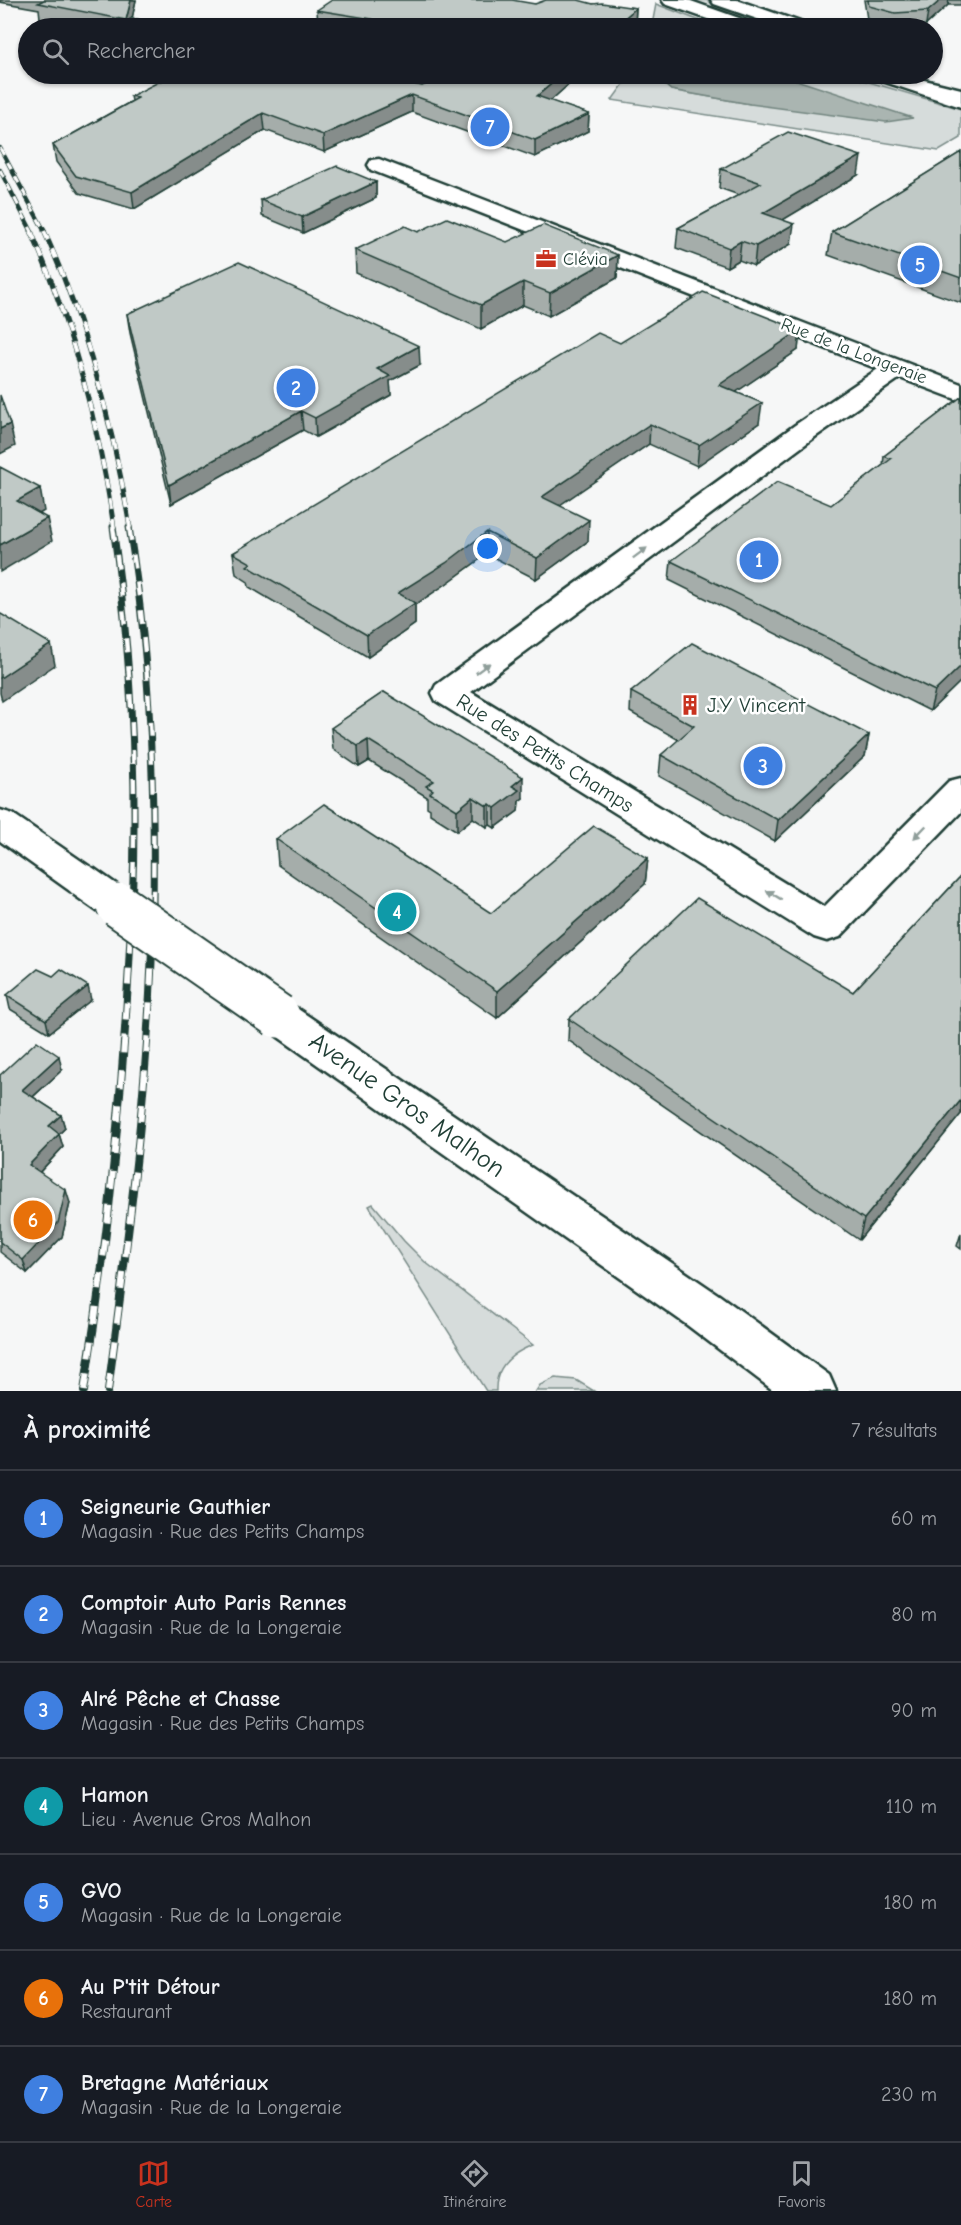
<!DOCTYPE html>
<html lang="fr">
<head>
<meta charset="utf-8">
<style>
	:root { --surface:#171b24; --page:#242831; --text:#f1f3f6; --muted:#9ea1a6; --line:#363941; --accent:#c8321e }
	body { margin:0; font-family:"Comic Neue",sans-serif; background:var(--page); color:var(--text) }
	.you { position:absolute; left:488px; top:549px; width:21px; height:21px; margin:-15px; border:4px solid #fff; border-radius:50%; background:#1a73e8; box-shadow:0 0 0 9px #1a73e833 }
	.badge { display:grid; place-items:center; width:39px; height:39px; border-radius:50%; background:var(--accent); color:#fff; font-size:20px; font-weight:700 }
	.pin { position:absolute; translate:-50% -50%; border:3px solid #fff; box-shadow:0 2px 6px #0006 }
	.list { margin:0; padding:0; list-style:none }
	h2 { display:flex; justify-content:space-between; align-items:center; height:78px; margin:0; padding:0 24px; font-size:26px }
	h2 small { font-size:20px; font-weight:400; color:var(--muted) }
	.list li { display:grid; grid-template-columns:39px 1fr auto; gap:18px; align-items:center; box-sizing:border-box; height:96px; padding:0 24px; border-top:2px solid var(--line) }
	.list b { display:block; font-size:22px; white-space:nowrap }
	.list p { margin:0; font-size:20px; white-space:nowrap; color:var(--muted) }
	.list em { font-size:20px; font-style:normal; color:var(--muted) }
	.icon { flex:none; width:33px; height:33px; fill:none; stroke:currentColor; stroke-width:2; stroke-linecap:round; stroke-linejoin:round }
	.map { position:relative; flex:none; width:961px; height:1391px; overflow:hidden }
	.search { position:absolute; background:var(--surface); box-shadow:0 2px 4px #0004; left:18px; right:18px; top:18px; height:66px; display:flex; align-items:center; gap:15px; box-sizing:border-box; padding:0 21px; border-radius:33px; color:var(--muted); font-size:22px }
	.sheet { height:750px; background:var(--surface) }
	nav { display:flex; justify-content:space-around; align-items:center; box-sizing:border-box; height:84px; border-top:2px solid var(--line); background:var(--surface); font-size:16px; color:var(--muted) }
	nav a { display:grid; justify-items:center; gap:3px }
	nav .on { color:var(--accent) }
	.map>svg:first-child { display:block }
</style>
</head>
<body>
<div class="map">
<svg width="961" height="1391" viewBox="0 0 961 1391">
	<rect width="100%" height="100%" fill="#f6f7f7"/>
	<filter id="ink" filterUnits="userSpaceOnUse"><feTurbulence type="fractalNoise" baseFrequency=".0167" numOctaves="2"/><feDisplacementMap in="SourceGraphic" scale="12" xChannelSelector="R" yChannelSelector="G"/><feConvolveMatrix kernelMatrix="1 2 1 2 8 2 1 2 1" color-interpolation-filters="sRGB"/></filter>
	<g filter="url(#ink)">
		<path fill="#d6dcdb" stroke="#7a8c88" stroke-width="1.5" d="M685,0H706L786,28H764Z
			M656,4L716,27L719,28H662L663,26L652,25Z
			M631,74H669L664,84L671,90L750,104L800,82L778,74H842L961,109V138L939,151L612,100Z
			M373,1204L404,1241L425,1262L533,1345C512,1353 495,1367 496,1391H486L369,1206Z
			M555,1378L576,1380L594,1391H536L540,1385Z"/>
		<path fill="#aab5b1" stroke="#72857f" stroke-width="1.5" d="M669,74H778L913,118L886,122L750,104L671,90L664,84Z"/>
		<g fill="none" stroke-linecap="round" stroke-linejoin="round">
			<g stroke="#1f3d34" stroke-width="5">
				<path id="minor" d="M379,159L961,384V401L900,378L815,437L471,692L824,907L949,781L961,778V812L840,937L827,941L814,937L436,701L432,693L436,685L795,425L878,369L371,170L368,165L371,160Z"/>
			</g>
			<g stroke="#1f3d34" stroke-width="5">
				<path id="major" d="M662,0H688L750,22L752,26L751,28H733L665,4Z
					M711,0H737L806,24L808,28H783L714,4Z
					M871,74H898L961,94V107L873,78Z
					M0,810L13,814L96,871L102,881L96,891L83,895L70,891L0,841Z
					M278,1000L292,1005L719,1295L829,1375L836,1391H774L687,1325L264,1027L258,1016L264,1005Z"/>
			</g>
			<g stroke="#1f3d34" stroke-width="5">
				<path id="highway" d="M900,74L961,89V101L893,84L890,80L893,76Z"/>
			</g>
			<use href="#minor" fill="#fff" fill-rule="evenodd"/>
			<use href="#major" fill="#fff" fill-rule="evenodd"/>
			<use href="#highway" fill="#fff" fill-rule="evenodd"/>
			<g stroke="#1f3d34" stroke-width="4.5">
				<path id="rail-far3" d="M0,148L45,232
					M0,170L32,232"/>
			</g>
			<g stroke="#1f3d34" stroke-width="5">
				<path id="rail-far2" d="M31,231C72,325 99,426 114,528
					M44,231C87,326 113,425 130,528"/>
			</g>
			<g stroke="#1f3d34" stroke-width="7">
				<path id="rail-far1" d="M113,527C131,653 138,779 132,907
					M129,527C150,653 155,779 153,907"/>
			</g>
			<g stroke="#1f3d34" stroke-width="8">
				<path id="rail" d="M84,1391C110,1231 125,1068 132,905
					M108,1391C129,1230 151,1068 153,905"/>
			</g>
			<use href="#rail-far3" stroke="#fff" stroke-width="3" stroke-dasharray="8" stroke-linecap="butt"/>
			<use href="#rail-far2" stroke="#fff" stroke-width="4" stroke-dasharray="10" stroke-linecap="butt"/>
			<use href="#rail-far1" stroke="#fff" stroke-width="4.5" stroke-dasharray="14" stroke-linecap="butt"/>
			<use href="#rail" stroke="#fff" stroke-width="6" stroke-dasharray="17" stroke-linecap="butt"/>
			<g stroke="#1f3d34" stroke-width="38" stroke-linecap="butt">
				<path id="major-bridge-far1" d="M83,881L120,907"/>
			</g>
			<g stroke="#1f3d34" stroke-width="47" stroke-linecap="butt">
				<path id="major-bridge" d="M118,905L278,1016"/>
			</g>
			<use href="#major-bridge-far1" stroke="#fff" stroke-width="33"/>
			<use href="#major-bridge" stroke="#fff" stroke-width="43"/>
		</g>
		<path fill="#a5adaa" stroke="#1f3d34" stroke-width="1.5" d="M0,0H136L132,18L176,28H93L40,18L39,9L0,2Z
			M864,0H961V5H948L926,25L893,27L867,19Z
			M535,4H593L636,8L635,24L630,28H335L318,25L317,10Z
			M452,74H580L550,101L589,114L588,131L535,157L412,112L324,152L265,130L134,209L79,193L56,162L53,145L132,101L131,96L422,86Z
			M961,152V303L828,255L832,232Z
			M721,169L858,175L782,220L791,244L754,266L739,260L727,267L676,248L678,228L739,195L719,188Z
			M376,182V198L303,233L262,216L261,200Z
			M418,232L618,255L617,278L549,316L523,305L481,329L356,273L355,250Z
			M127,314L420,365L390,381L391,395L316,437L303,430L171,504L130,333Z
			M800,330L798,350L736,392L759,423L697,466L649,444L559,505L588,541L536,579L487,554L446,584L415,605V624L368,657L249,587L248,582L236,574L233,553L620,343Z
			M961,397V681L930,711L669,580L671,561L831,505L883,465L884,456Z
			M384,692L523,798L519,801L518,811L495,828L490,825L487,827L473,818L457,831L430,814V809L427,807V797L369,761L359,767L333,749L331,728Z
			M631,692L869,735L865,756L775,841L659,776L661,755L679,740L630,712Z
			M276,839L491,913L648,858L645,884L497,1018L278,865Z
			M961,876V1114L859,1240L568,1040L569,1019L853,992Z
			M7,995L91,1000L49,1033L10,1009Z
			M62,1070L33,1097L61,1115L65,1128L59,1134L63,1147L40,1172L70,1203L62,1237L27,1273L0,1252V1075Z
			M961,1233V1249L957,1246Z"/>
		<path fill="#868d8b" stroke="#1f3d34" stroke-width="1.5" d="M131,0H136L130,28H127L126,20Z
			M941,0H949L948,5L926,25L928,11Z
			M636,8L635,24L630,28H613Z
			M563,74H580L537,113V96Z
			M412,95V112L324,152L323,135Z
			M263,113L265,130L134,209L132,192Z
			M589,114L588,131L535,157V140Z
			M861,156L858,175L761,233L763,213Z
			M376,182V198L303,233L302,217Z
			M794,224L791,244L754,266L756,246Z
			M741,241L739,260L727,267L729,248Z
			M618,255L617,278L549,316L550,293Z
			M523,282V305L481,329V305Z
			M800,330L798,350L717,405L719,385Z
			M419,346L420,365L390,381L391,395L316,437L315,418L377,369Z
			M762,403L759,423L697,466L699,445Z
			M301,411L303,430L171,504L169,485Z
			M10,424L15,446L0,454V429Z
			M650,424L649,444L541,518L542,497Z
			M40,488L44,511L22,524L17,501Z
			M47,518L52,541L0,572V545Z
			M589,520L588,541L536,579L537,558Z
			M487,532V554L446,584L415,605V624L368,657L367,635L398,593Z
			M51,644L55,665L2,701L0,693V678Z
			M961,666V681L930,711L935,691Z
			M869,735L865,756L775,841L778,820Z
			M368,740L369,761L359,767L358,746Z
			M523,777V798L519,801L518,811L495,828V808L512,786Z
			M473,797V818L457,831V810Z
			M490,804V825L487,827V806Z
			M648,858L645,884L497,1018V991Z
			M88,986L91,1000L49,1033L46,1020Z
			M59,1056L62,1070L26,1103L22,1090Z
			M961,1100V1114L859,1240L864,1219Z
			M61,1115L65,1128L53,1140L49,1126Z
			M59,1134L63,1147L33,1179L29,1165Z
			M66,1190L70,1203L62,1237L27,1273L23,1260Z"/>
		<path fill="#c0c9c6" stroke="#1f3d34" stroke-width="1.5" d="M44,0H131L126,20L38,3Z
			M332,0H512L535,4L546,0H578L593,4L602,3L636,8L613,28H395L366,24L372,19L317,10Z
			M868,0H941L928,11L895,13L869,6Z
			M132,18L176,28H114Z
			M174,74H368L422,86L452,74H563L537,96L589,114L535,140L412,95L323,135L263,113L132,192L76,176L53,145L138,98L131,96Z
			M788,132L861,156L763,213L794,224L756,246L741,241L729,248L678,228L761,183L721,169Z
			M961,152V278L832,232Z
			M337,166L376,182L302,217L261,200Z
			M447,218L507,242L543,225L618,255L550,293L523,282L481,305L355,250L405,226L418,232Z
			M239,262L419,346L377,369L390,376L315,418L301,411L169,485L127,314Z
			M703,292L800,330L719,385L762,403L699,445L650,424L542,497L589,520L537,558L487,532L446,563L398,593L415,603L367,635L247,566L251,563L233,553L598,333L620,343Z
			M0,395L10,424L0,429Z
			M961,397V666L935,691L671,561L777,482L831,505L891,459L884,456Z
			M0,467L40,488L17,501L47,518L0,545Z
			M0,614H1L51,644L0,678Z
			M692,643L869,735L778,820L661,755L694,726L631,692Z
			M384,692L523,777L512,786L519,790L495,808L490,804L487,806L473,797L457,810L430,793L433,790L426,786L434,781L368,740L358,746L331,728Z
			M324,804L491,913L594,826L648,858L497,991L276,839Z
			M961,876V1100L864,1219L569,1019L697,898L853,992Z
			M38,969L53,976L61,969L88,986L46,1020L7,995Z
			M37,1041L59,1056L22,1090L61,1115L49,1126L59,1134L29,1165L66,1190L58,1223L23,1260L0,1242V1075Z"/>
		<defs><path id="oneway-solid" d="M-6-.8H1V-3.2L6.5 0L1 3.2V.8H-6Z" transform="scale(1.5)"/></defs>
		<g fill="#8f9e9a">
			<use href="#oneway-solid" transform="translate(640 553) rotate(-37)"/>
			<use href="#oneway-solid" transform="translate(483 668) rotate(-36)"/>
			<use href="#oneway-solid" transform="translate(920 832) rotate(134)"/>
			<use href="#oneway-solid" transform="translate(774 895) rotate(-149)"/>
		</g>
	</g>
	<defs>
		<g id="office-bare" transform="scale(1.62)"><path d="M-6-3h4V-5.5h4V-3h4V5H-6ZM-1-4.5V-3h2v-1.5ZM-6 0V1H6V0Z" fill="#c8321e" stroke="#fff" stroke-width="2.5" paint-order="stroke"/></g>
		<g id="building-bare" transform="scale(1.62)"><path d="M-4-6H4V6H1V3H-1V6H-4ZM-2.5-4.3h1.7v1.8h-1.7ZM.8-4.3h1.7v1.8H.8ZM-2.5-1h1.7V.8h-1.7ZM.8-1h1.7V.8H.8Z" fill="#c8321e" stroke="#fff" stroke-width="2.5" paint-order="stroke"/></g>
	</defs>
	<g fill-rule="evenodd">
		<use href="#office-bare" x="546" y="259"/>
		<use href="#building-bare" x="690" y="705"/>
	</g>
	<g text-anchor="middle" dominant-baseline="central" stroke-width="5" stroke-linejoin="round" paint-order="stroke">
		<g font-size="18" fill="#1f3d34" stroke="#fff" text-anchor="start">
			<text x="563" y="259">Clévia</text>
		</g>
		<g font-size="18" fill="#1f3d34" stroke="#fff">
			<text transform="translate(854 351) rotate(21)">Rue de la Longeraie</text>
		</g>
		<g font-size="21" fill="#1f3d34" stroke="#fff" text-anchor="start">
			<text x="707" y="705">J.Y Vincent</text>
		</g>
		<g font-size="21" fill="#1f3d34" stroke="#fff">
			<text transform="translate(545 753) rotate(32)">Rue des Petits Champs</text>
		</g>
		<g font-size="26" fill="#1f3d34" stroke="#fff">
			<text transform="translate(407 1105) rotate(35)">Avenue Gros Malhon</text>
		</g>
	</g>
</svg>
<div class="you"></div>
<div class="pin badge" style="left:759px;top:560px;background:#3f7fe0">1</div>
<div class="pin badge" style="left:296px;top:388px;background:#3f7fe0">2</div>
<div class="pin badge" style="left:763px;top:766px;background:#3f7fe0">3</div>
<div class="pin badge" style="left:397px;top:912px;background:#0f9aa8">4</div>
<div class="pin badge" style="left:920px;top:265px;background:#3f7fe0">5</div>
<div class="pin badge" style="left:33px;top:1220px;background:#e8710a">6</div>
<div class="pin badge" style="left:490px;top:127px;background:#3f7fe0">7</div>
<div class="search"><svg class="icon" aria-label="search" viewBox="0 0 24 24"><circle cx="10" cy="10" r="6"/><path d="M15 15l6 6"/></svg>Rechercher</div>
</div>
<section class="sheet">
<h2>À proximité<small>7 résultats</small></h2>
<ul class="list">
<li><span class="badge" style="background:#3f7fe0">1</span><div><b>Seigneurie Gauthier</b><p>Magasin · Rue des Petits Champs</p></div><em>60 m</em></li>
<li><span class="badge" style="background:#3f7fe0">2</span><div><b>Comptoir Auto Paris Rennes</b><p>Magasin · Rue de la Longeraie</p></div><em>80 m</em></li>
<li><span class="badge" style="background:#3f7fe0">3</span><div><b>Alré Pêche et Chasse</b><p>Magasin · Rue des Petits Champs</p></div><em>90 m</em></li>
<li><span class="badge" style="background:#0f9aa8">4</span><div><b>Hamon</b><p>Lieu · Avenue Gros Malhon</p></div><em>110 m</em></li>
<li><span class="badge" style="background:#3f7fe0">5</span><div><b>GVO</b><p>Magasin · Rue de la Longeraie</p></div><em>180 m</em></li>
<li><span class="badge" style="background:#e8710a">6</span><div><b>Au P'tit Détour</b><p>Restaurant</p></div><em>180 m</em></li>
<li><span class="badge" style="background:#3f7fe0">7</span><div><b>Bretagne Matériaux</b><p>Magasin · Rue de la Longeraie</p></div><em>230 m</em></li>
</ul>
</section>
<nav>
<a class="on"><svg class="icon" aria-label="map" viewBox="0 0 24 24"><path d="M3 6l6-2 6 2 6-2v14l-6 2-6-2-6 2zM9 4v14M15 6v14"/></svg>Carte</a>
<a><svg class="icon" aria-label="directions" viewBox="0 0 24 24"><path d="M12 3l9 9-9 9-9-9zM9 14v-3h6M13 9l2 2-2 2"/></svg>Itinéraire</a>
<a><svg class="icon" aria-label="saved" viewBox="0 0 24 24"><path d="M7 4h10v16l-5-4-5 4z"/></svg>Favoris</a>
</nav>
</body>
</html>
